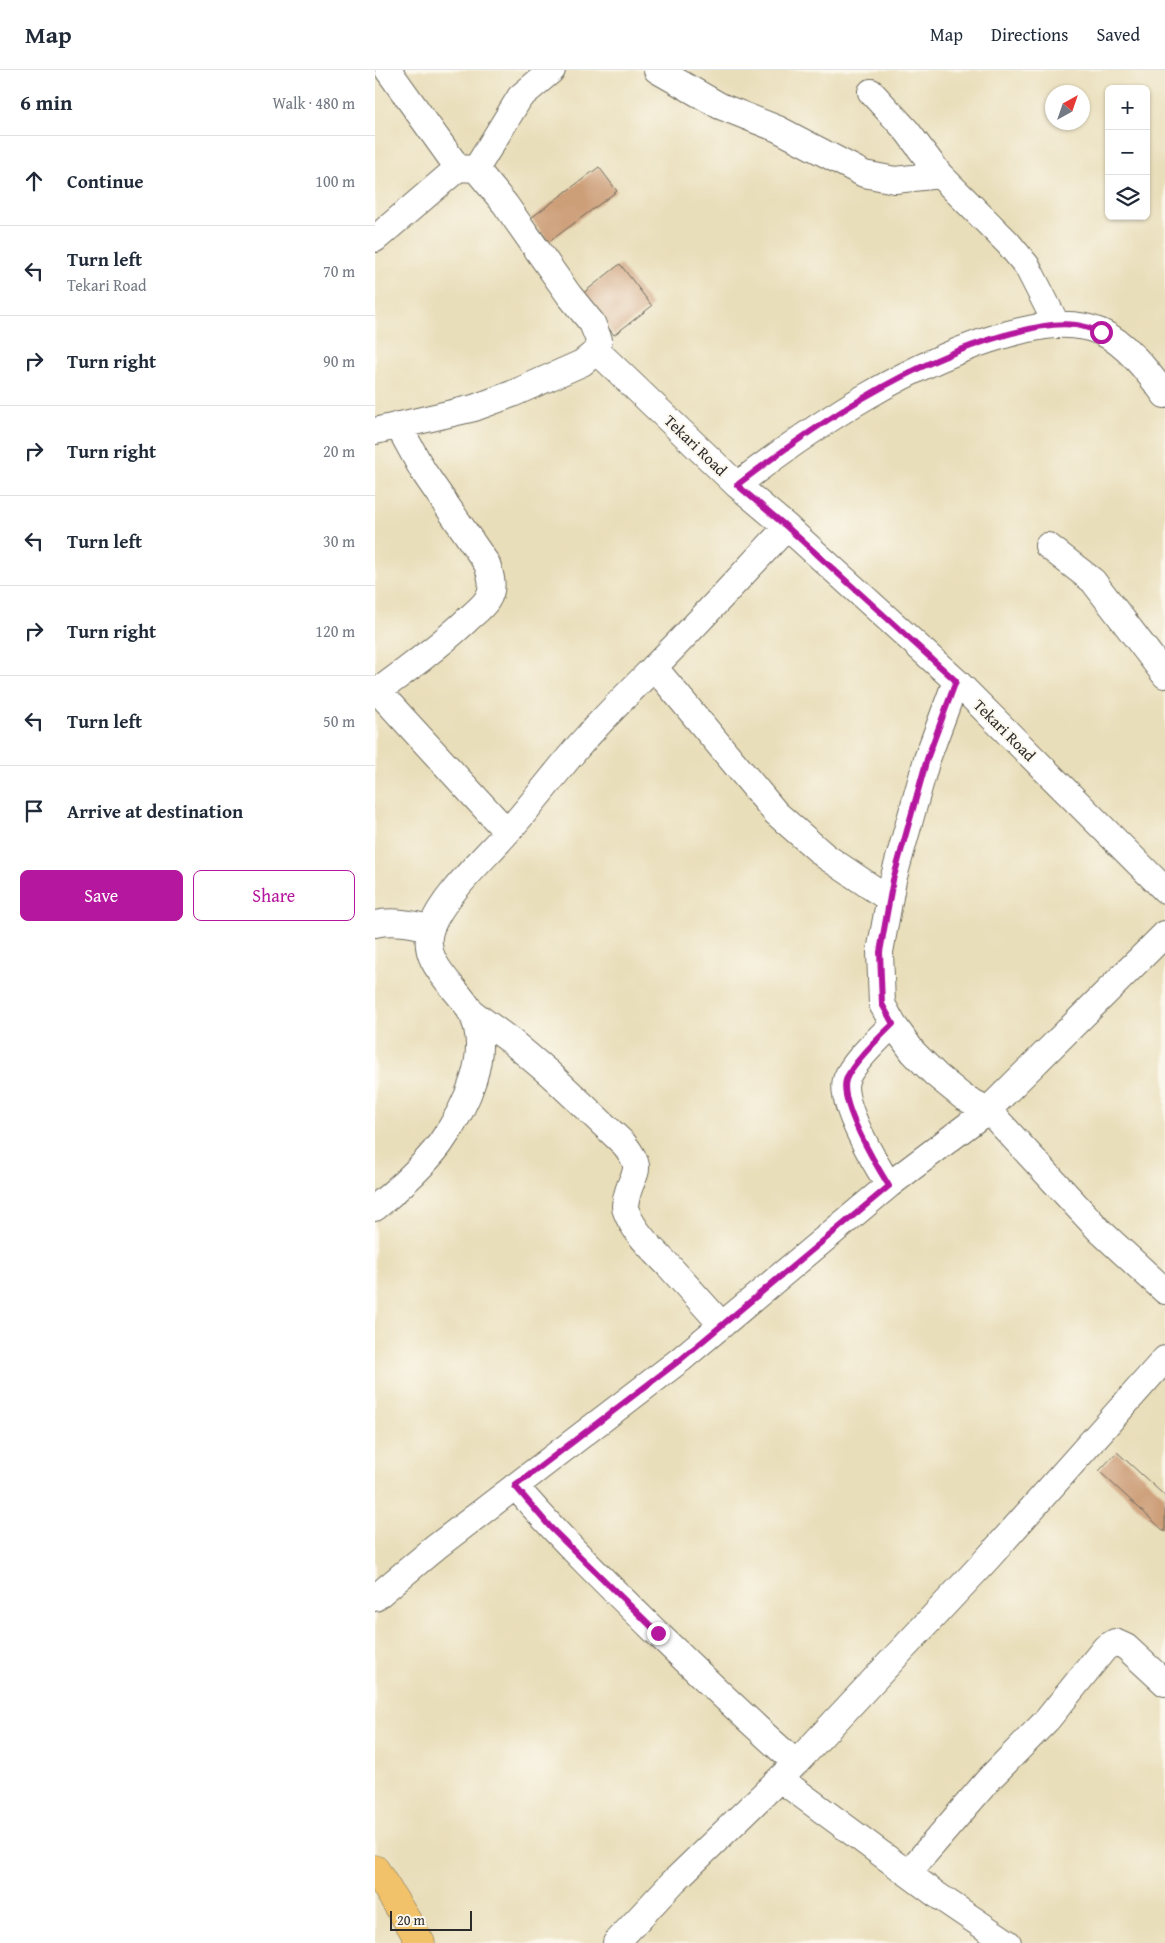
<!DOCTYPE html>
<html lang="en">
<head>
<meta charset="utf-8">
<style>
	:root { --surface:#fff; --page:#f6f6f7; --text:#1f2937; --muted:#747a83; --line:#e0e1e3; --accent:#b5179e }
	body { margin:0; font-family:"Gentium Book Plus",serif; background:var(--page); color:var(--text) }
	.controls { position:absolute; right:15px; top:15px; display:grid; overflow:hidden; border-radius:8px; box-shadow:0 1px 4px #0004 }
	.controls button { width:45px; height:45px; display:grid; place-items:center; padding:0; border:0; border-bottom:1px solid var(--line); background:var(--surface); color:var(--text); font:25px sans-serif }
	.compass { position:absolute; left:670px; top:15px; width:45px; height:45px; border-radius:50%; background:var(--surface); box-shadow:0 1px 4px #0004; rotate:40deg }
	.scale { position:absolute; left:15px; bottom:12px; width:82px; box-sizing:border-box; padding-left:5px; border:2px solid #2b2b2b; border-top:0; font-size:14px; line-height:18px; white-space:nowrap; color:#2b2b2b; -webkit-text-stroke:4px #fbf7ec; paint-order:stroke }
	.stop { position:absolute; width:15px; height:15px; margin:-11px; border:4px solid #b5179e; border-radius:50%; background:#fff }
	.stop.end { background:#b5179e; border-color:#fff; box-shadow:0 1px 5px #0008 }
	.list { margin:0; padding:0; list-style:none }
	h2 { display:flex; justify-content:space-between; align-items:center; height:65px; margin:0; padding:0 20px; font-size:21px }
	h2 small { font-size:16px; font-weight:400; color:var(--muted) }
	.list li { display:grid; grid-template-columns:32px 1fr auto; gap:15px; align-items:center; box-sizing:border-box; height:90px; padding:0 20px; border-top:1px solid var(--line) }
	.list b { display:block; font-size:19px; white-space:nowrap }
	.list p { margin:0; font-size:16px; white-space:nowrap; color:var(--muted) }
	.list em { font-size:16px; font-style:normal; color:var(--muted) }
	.actions { display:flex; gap:10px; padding:15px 20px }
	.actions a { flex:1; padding:11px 0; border:1px solid var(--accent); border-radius:8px; text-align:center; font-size:18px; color:var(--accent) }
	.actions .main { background:var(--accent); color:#fff }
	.icon { flex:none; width:28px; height:28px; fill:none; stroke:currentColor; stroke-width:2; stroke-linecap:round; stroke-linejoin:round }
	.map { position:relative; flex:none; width:790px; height:1873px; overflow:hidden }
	header { display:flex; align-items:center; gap:30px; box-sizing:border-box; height:70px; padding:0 25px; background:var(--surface); border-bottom:1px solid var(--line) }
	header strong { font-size:24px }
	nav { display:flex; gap:28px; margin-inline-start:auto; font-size:18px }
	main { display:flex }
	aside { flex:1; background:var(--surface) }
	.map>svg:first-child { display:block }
</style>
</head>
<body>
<header>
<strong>Map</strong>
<nav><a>Map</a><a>Directions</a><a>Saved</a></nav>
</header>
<main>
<aside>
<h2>6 min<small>Walk · 480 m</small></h2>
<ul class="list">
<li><svg class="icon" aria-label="ahead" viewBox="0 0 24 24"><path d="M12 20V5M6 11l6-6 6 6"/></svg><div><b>Continue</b></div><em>100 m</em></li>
<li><svg class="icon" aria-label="left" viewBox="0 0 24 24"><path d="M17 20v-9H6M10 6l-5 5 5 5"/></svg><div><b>Turn left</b><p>Tekari Road</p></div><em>70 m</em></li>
<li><svg class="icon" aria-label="right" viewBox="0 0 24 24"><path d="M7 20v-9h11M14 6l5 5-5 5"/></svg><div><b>Turn right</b></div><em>90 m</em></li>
<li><svg class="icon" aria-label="right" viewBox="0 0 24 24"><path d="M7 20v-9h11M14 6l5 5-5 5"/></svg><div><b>Turn right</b></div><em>20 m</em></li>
<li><svg class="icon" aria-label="left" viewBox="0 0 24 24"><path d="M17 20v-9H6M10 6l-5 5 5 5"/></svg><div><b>Turn left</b></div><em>30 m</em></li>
<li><svg class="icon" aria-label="right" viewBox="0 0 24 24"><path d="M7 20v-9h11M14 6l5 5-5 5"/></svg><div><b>Turn right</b></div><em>120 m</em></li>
<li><svg class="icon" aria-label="left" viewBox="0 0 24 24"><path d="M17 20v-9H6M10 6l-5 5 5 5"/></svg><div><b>Turn left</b></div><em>50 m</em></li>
<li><svg class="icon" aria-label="arrive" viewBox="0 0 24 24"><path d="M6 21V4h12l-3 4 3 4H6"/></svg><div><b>Arrive at destination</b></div></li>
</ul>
<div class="actions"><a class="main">Save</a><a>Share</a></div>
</aside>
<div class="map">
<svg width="790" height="1873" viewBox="0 0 790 1873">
	<rect width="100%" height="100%" fill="#fbf7ec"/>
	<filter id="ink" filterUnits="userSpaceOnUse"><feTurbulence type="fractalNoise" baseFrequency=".02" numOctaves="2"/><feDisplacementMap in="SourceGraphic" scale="10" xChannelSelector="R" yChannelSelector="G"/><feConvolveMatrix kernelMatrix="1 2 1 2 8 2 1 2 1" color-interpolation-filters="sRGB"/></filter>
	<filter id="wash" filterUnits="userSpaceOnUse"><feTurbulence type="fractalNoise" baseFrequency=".0096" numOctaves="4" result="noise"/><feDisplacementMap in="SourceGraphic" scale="20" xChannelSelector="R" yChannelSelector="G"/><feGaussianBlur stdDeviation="1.12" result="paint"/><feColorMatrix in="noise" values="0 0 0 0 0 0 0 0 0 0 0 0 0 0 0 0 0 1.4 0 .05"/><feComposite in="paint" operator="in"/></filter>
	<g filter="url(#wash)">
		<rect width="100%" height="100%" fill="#e9deba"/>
		<g id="blocks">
			<path fill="#cd9f79" d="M224,97L242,121L174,172L156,148Z
				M245,194L277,236L239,265L207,224Z
				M742,1382L790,1426V1462L724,1401Z"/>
		</g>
	</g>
	<g filter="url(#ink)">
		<use href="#blocks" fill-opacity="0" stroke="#6e6a5d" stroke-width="1"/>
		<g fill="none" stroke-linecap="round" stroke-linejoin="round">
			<g stroke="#6e6a5d" stroke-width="28">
				<path id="minor" d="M282,0L345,36L403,59L489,104L520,110L565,105
					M496,22L532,61L565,105L633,173L652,196L682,255
					M101,99L145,27L177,0
					M0,169L83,98
					M222,281L362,415L412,457L581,611L790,820
					M0,361L99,338L137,324L207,293L222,281L224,270L217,253L194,225L130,134L101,99L83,98L13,0
					M362,415C443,353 534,292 633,264C663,256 695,249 726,262C751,273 774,303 790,325
					M673,476L718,511L790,605
					M279,597L401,743L450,786L514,829
					M581,611L552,689L518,810L505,882L507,934L518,954L538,982L561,1005L588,1027L613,1040L724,1160L790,1221
					M0,618L132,762
					M3,621C33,599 63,577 90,552C97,545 107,538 112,530C120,518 116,506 112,494L48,401L23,355
					M0,854C19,850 37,854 56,858
					M95,941L136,971L175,1004L249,1074C272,1103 256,1101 251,1130C250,1134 249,1137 251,1141C259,1162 277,1179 293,1195C311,1215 329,1235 347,1255
					M514,1115C501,1095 464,1033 471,1010C476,994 506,966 518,954
					M0,1138C23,1119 47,1098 65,1074C90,1039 119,982 95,940C80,915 44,891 56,858C68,825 112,786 135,759C158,733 179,705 202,678C232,643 266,611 298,578C337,538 374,497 412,457
					M140,1416C185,1468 233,1515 282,1563C328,1607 373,1651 421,1693
					M0,1528L61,1477L305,1290L514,1115L613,1040L790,864
					M405,1709L562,1825L633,1873
					M533,1803L615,1708L672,1650L730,1578L740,1572L751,1577L790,1613
					M241,1873L298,1812L421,1693L613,1488L790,1289"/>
			</g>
			<g stroke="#6e6a5d" stroke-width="29">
				<path id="major" d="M0,1799L46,1873"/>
			</g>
			<use href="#minor" stroke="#fff" stroke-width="26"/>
			<use href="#major" stroke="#f2c26a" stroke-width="28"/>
		</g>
	</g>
	<g fill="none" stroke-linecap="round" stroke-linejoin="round" filter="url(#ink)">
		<path stroke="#b5179e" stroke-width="6" d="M283,1563L176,1458L140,1416L305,1290L514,1116C501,1095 464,1033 471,1010C476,994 506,966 518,954L507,934L505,882L518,810L552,689L581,611L412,457L362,415C441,354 534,292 630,265C653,259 676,252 701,255C709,256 718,260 726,262"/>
	</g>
	<g text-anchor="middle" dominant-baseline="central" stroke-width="4" stroke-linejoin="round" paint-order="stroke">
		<g font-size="16" fill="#2b2b2b" stroke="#fbf7ec">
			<text transform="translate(321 375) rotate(44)">Tekari Road</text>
			<text transform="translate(630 660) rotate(45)">Tekari Road</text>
		</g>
	</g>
</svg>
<div class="controls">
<button>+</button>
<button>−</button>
<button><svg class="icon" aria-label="layers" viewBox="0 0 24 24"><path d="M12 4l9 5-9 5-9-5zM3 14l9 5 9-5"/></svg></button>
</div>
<svg class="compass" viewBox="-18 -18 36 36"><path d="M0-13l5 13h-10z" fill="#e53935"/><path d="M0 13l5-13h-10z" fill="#747a83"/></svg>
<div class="scale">20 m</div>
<div class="stop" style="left:726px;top:262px"></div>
<div class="stop end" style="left:283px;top:1563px"></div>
</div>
</main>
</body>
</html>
